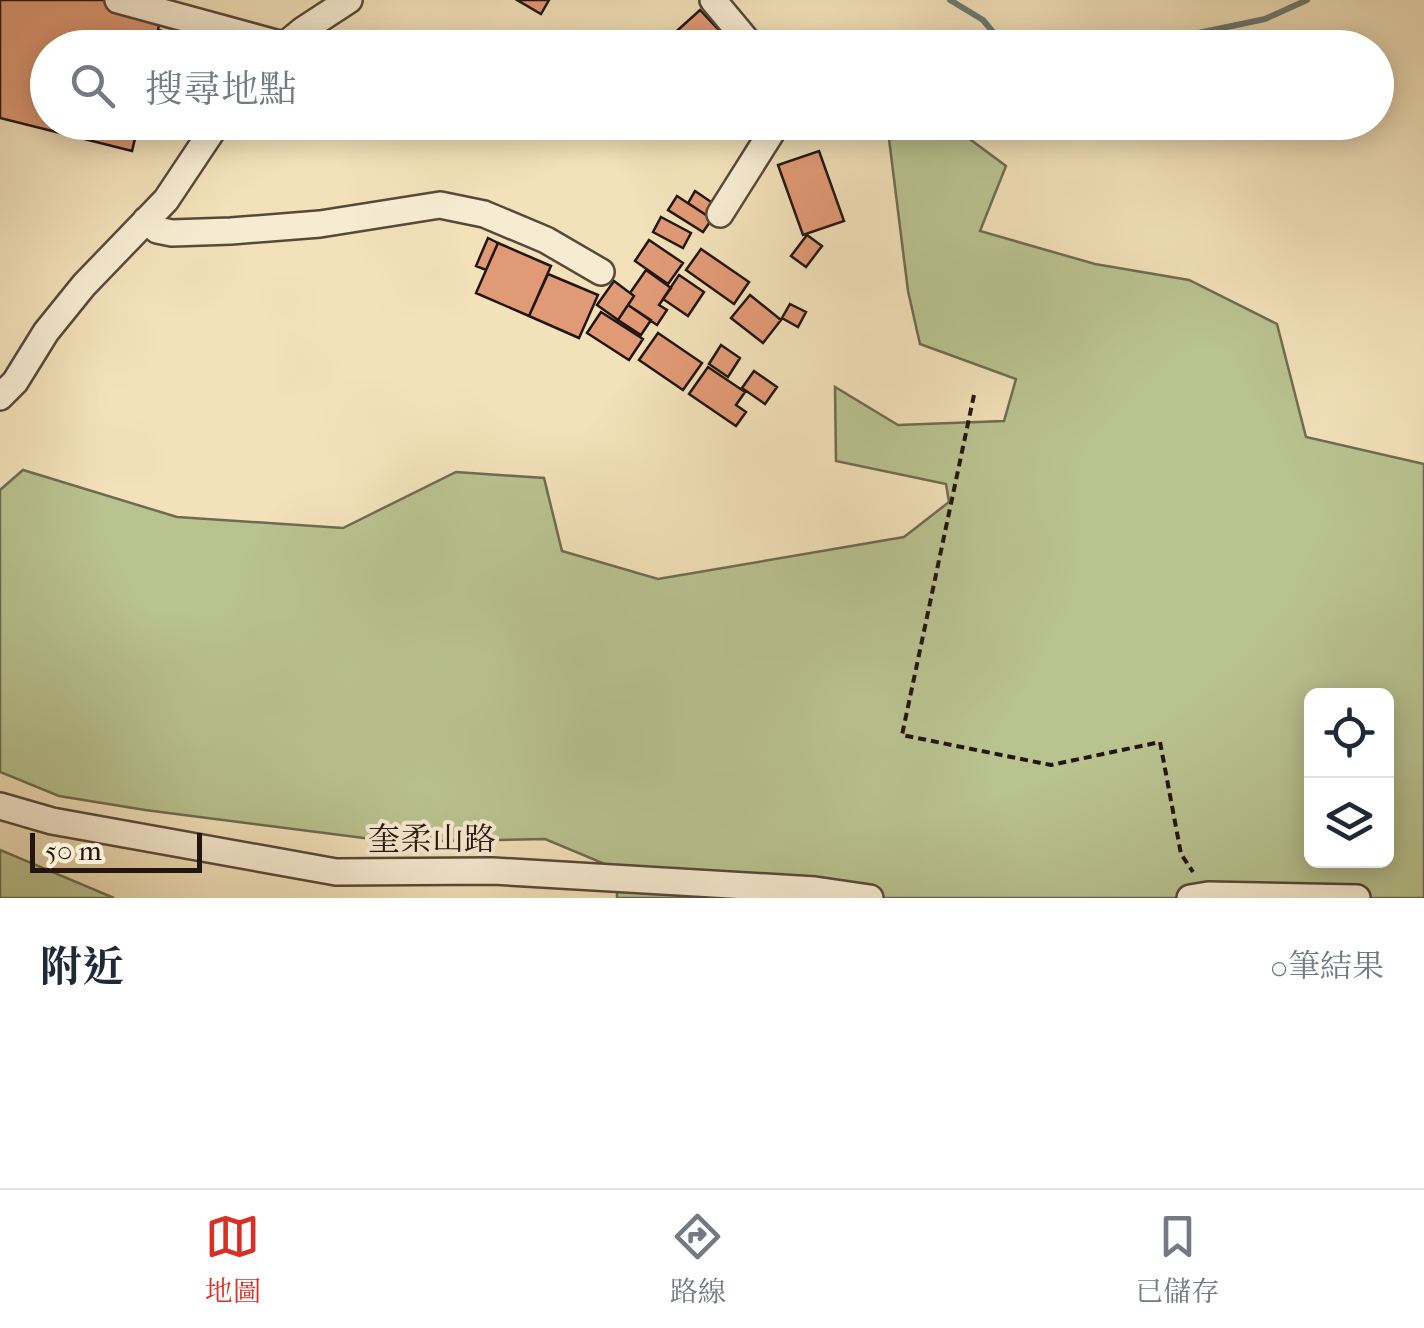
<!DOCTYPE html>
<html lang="zh-TW">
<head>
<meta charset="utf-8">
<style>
	:root { --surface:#fff; --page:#f2f2f3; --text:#1f2937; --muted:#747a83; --line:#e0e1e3; --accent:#d93025 }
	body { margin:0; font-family:"IM FELL French Canon","Noto Serif TC",serif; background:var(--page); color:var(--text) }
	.controls { position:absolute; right:30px; bottom:30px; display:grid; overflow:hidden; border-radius:15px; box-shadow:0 5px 25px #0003 }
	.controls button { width:90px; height:90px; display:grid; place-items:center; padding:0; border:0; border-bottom:2px solid var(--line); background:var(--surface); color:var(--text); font:50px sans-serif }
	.scale { position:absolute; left:30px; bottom:25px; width:172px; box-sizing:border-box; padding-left:10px; border:5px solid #231610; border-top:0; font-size:28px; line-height:35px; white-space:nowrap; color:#231610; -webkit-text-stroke:8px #f7ecd2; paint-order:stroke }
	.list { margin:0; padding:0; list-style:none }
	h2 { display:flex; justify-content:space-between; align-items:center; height:130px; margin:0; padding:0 40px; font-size:42px }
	h2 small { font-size:32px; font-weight:400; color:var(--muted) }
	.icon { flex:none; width:55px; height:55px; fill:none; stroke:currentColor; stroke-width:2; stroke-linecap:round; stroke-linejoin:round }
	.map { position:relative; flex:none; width:1424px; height:898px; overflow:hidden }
	.search { position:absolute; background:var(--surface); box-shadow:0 5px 25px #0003; left:30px; right:30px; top:30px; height:110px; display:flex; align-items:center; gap:25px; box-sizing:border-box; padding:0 35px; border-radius:55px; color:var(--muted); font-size:38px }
	.sheet { height:290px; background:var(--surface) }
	nav { display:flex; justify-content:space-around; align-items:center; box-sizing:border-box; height:140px; border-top:2px solid var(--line); background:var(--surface); font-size:28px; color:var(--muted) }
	nav a { display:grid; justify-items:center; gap:5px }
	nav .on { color:var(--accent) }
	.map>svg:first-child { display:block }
</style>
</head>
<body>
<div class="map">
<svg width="1424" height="898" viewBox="0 0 1424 898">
	<rect width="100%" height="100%" fill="#f2e1b9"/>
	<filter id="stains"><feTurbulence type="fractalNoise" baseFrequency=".002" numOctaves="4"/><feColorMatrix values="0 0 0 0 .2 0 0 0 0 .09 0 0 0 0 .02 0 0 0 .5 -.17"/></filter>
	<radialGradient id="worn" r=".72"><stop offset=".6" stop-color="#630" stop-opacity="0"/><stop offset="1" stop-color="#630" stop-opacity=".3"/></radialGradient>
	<path fill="#b9c390" stroke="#6e6c50" stroke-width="2.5" fill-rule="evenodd" d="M887,123H948L1006,166L980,231L1095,264L1189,280L1277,324L1306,437L1424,464V898H617V869L545,839L395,842L145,810L59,796L0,772V490L23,470L177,517L343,528L456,472L544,478L562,551L658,579L904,537L949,502L946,484L836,461L835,387L898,425L1004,421L1016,379L920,344L908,291ZM1312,696H1386V861H1312Z
		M0,850L114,898H0Z"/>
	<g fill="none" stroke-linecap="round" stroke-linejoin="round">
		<path stroke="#6c7a72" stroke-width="6" d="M950,0L983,20L1006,48
			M1127,48L1265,19L1307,0"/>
	</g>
	<path fill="#e19a76" stroke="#231610" stroke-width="2.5" d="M0,0H124L160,20L158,30L162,31L158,48H48V122H139L132,151L0,118Z
		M517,0H549L541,14Z
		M700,10L730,42L725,48H675L668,39Z
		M819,151L844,221L803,235L778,165Z
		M695,191L717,206L709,217L688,203Z
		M677,196L712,219L703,232L668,210Z
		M661,217L691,233L683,248L653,232Z
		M807,235L822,246L806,267L791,256Z
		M488,238L498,243L486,270L476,266Z
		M649,240L683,263L668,284L635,261Z
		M498,243L551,266L529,316L476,293Z
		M701,249L749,282L734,304L686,270Z
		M646,270L671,288L659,305L667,310L657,325L628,305L634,296L630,293Z
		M548,274L598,295L579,338L529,316Z
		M679,275L704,292L688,316L663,299Z
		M614,281L634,296L618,320L597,305Z
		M750,295L781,320L763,343L731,318Z
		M790,304L806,312L798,327L782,318Z
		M628,305L651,320L641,335L618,320Z
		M601,312L643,339L629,360L587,333Z
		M658,333L702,363L683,390L639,360Z
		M721,345L740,358L728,377L709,364Z
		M708,367L745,392L736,405L746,412L736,426L689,394Z
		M754,371L777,387L765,404L742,388Z"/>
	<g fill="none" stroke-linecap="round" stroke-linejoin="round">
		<g stroke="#57493a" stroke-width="30">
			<path id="minor" d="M118,0L283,45
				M713,0L753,48
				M281,48L303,30L349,0
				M720,214L778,122
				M146,220L157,230L172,233L231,231L320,224L440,205L484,214L546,240L601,272
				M0,397L15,382L46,332L84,285L166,200L218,122
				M0,806L52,821L336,872L493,871L815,890L870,898
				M1190,898L1208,895L1357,898"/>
		</g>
		<path stroke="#231610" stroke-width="4" stroke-dasharray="8 5" stroke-linecap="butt" d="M974,395L902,735L1051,765L1160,742L1181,854L1193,872"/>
		<use href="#minor" stroke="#f7ecd2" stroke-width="25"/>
	</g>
	<g text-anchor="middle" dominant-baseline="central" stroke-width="8" stroke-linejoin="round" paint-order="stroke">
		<g font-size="32" fill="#231610" stroke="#f7ecd2">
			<text x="432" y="839">奎柔山路</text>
		</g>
	</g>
	<rect width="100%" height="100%" filter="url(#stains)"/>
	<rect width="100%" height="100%" fill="url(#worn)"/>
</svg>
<div class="controls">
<button><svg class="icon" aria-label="locate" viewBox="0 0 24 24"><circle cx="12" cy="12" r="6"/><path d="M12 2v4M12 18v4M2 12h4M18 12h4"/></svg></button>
<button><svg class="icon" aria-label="layers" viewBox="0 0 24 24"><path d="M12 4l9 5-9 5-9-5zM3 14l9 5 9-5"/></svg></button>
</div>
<div class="scale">50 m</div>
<div class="search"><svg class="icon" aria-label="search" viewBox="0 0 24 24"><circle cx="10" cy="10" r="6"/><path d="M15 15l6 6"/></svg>搜尋地點</div>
</div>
<section class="sheet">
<h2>附近<small>0筆結果</small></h2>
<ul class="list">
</ul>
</section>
<nav>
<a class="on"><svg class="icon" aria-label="map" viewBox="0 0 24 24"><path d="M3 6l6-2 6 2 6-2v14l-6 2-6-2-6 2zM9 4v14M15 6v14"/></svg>地圖</a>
<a><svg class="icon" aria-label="directions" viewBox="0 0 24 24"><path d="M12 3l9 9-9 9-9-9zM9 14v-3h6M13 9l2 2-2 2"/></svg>路線</a>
<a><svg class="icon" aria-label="saved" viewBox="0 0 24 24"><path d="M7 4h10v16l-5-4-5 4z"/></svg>已儲存</a>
</nav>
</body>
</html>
